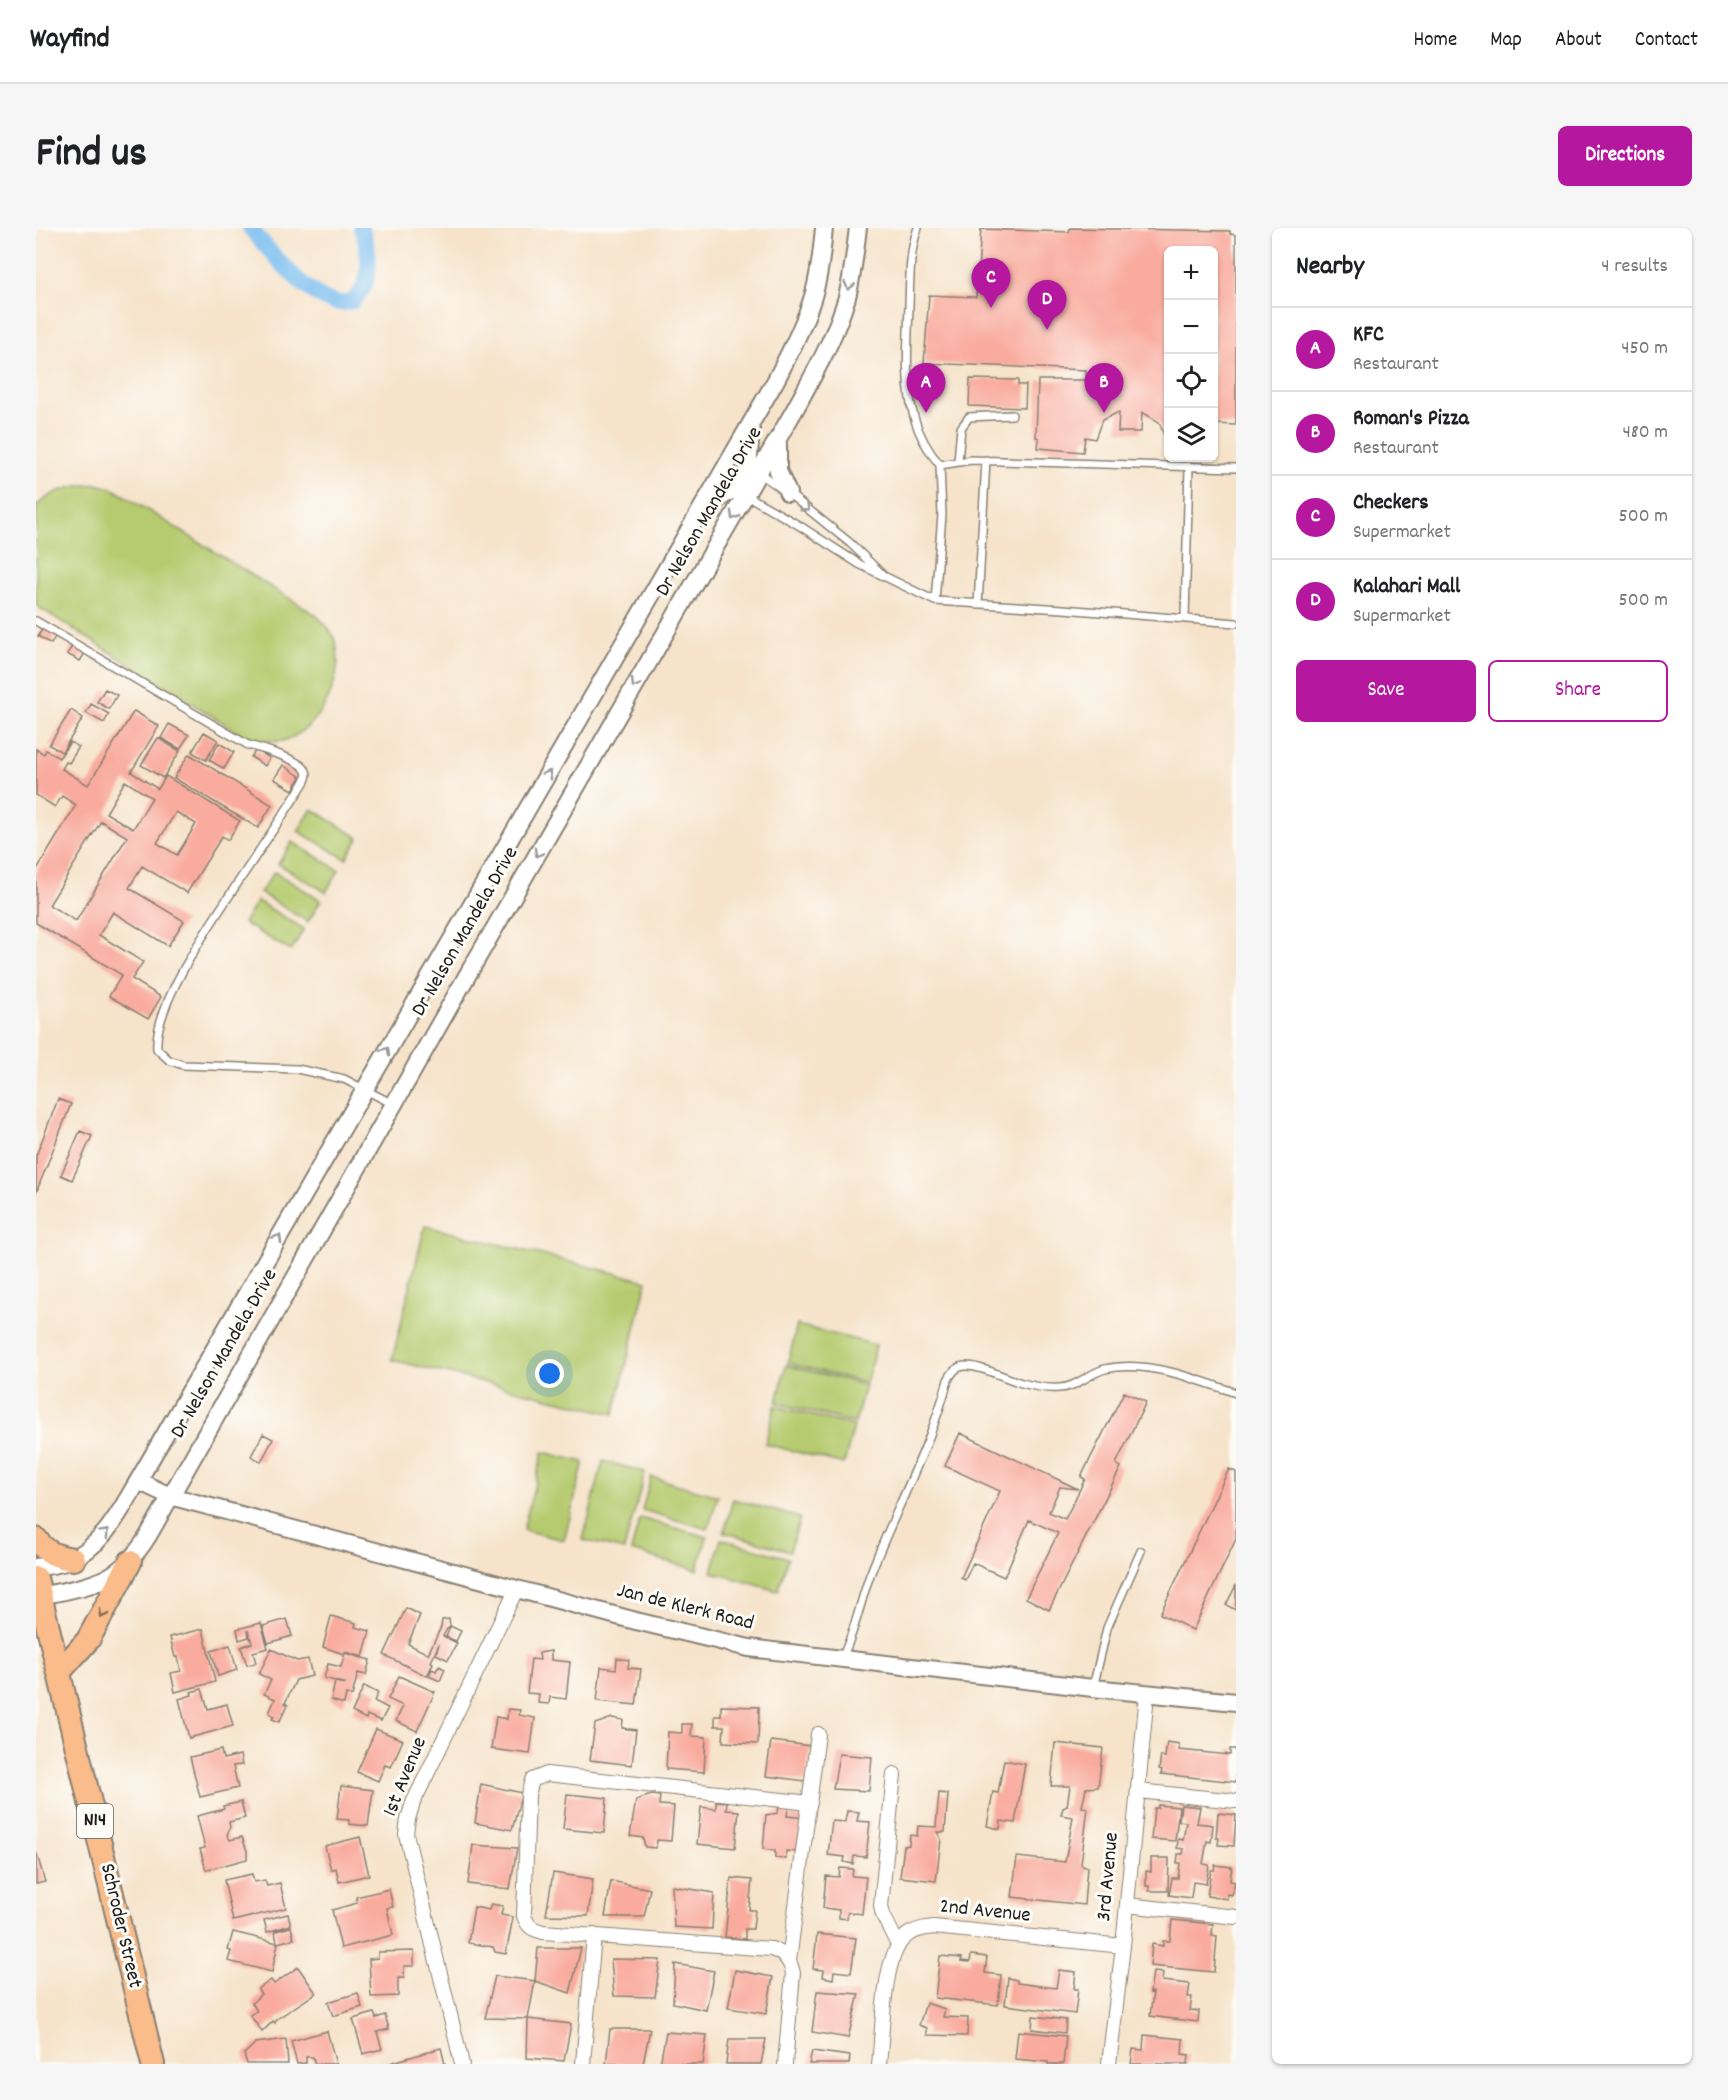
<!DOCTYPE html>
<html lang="en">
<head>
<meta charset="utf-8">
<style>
	:root { --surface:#fff; --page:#f6f6f6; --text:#202124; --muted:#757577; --line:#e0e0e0; --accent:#b5179e }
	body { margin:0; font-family:Dekko,sans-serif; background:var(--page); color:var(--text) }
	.controls { position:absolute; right:18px; top:18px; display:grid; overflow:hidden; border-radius:9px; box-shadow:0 2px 4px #0004 }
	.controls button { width:54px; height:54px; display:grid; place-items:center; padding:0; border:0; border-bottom:2px solid var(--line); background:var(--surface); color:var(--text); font:30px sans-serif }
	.you { position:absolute; left:514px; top:1146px; width:21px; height:21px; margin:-15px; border:4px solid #fff; border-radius:50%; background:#1a73e8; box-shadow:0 0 0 9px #1a73e833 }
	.badge { display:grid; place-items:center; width:39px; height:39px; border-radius:50%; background:var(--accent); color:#fff; font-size:20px; font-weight:700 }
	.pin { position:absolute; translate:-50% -50px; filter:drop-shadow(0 2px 3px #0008) }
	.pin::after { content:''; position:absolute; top:32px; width:21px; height:18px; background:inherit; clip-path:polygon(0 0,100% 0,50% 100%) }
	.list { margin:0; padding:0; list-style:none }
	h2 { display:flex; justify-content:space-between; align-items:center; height:78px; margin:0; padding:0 24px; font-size:26px }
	h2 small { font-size:20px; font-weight:400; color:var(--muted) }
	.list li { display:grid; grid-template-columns:39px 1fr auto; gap:18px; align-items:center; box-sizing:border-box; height:84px; padding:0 24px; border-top:2px solid var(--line) }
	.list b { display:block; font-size:22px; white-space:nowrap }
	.list p { margin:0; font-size:20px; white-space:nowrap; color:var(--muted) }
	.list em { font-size:20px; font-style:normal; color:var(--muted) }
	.actions { display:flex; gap:12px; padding:18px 24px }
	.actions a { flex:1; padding:14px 0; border:2px solid var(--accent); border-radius:9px; text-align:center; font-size:21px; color:var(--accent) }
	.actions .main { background:var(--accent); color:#fff }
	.icon { flex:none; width:33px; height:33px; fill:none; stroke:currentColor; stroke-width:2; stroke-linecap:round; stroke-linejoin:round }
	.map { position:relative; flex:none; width:1200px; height:1836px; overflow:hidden; border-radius:9px }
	header { display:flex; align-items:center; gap:36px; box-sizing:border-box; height:84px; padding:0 30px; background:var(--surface); border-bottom:2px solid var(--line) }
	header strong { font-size:28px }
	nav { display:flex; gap:33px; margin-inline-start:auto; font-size:21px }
	.intro { display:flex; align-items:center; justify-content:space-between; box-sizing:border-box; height:144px; padding:0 36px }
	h1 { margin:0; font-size:42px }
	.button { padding:15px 27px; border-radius:9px; background:var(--accent); color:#fff; font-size:21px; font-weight:700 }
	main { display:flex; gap:36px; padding:0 36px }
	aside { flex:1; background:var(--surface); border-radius:9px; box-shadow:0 2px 4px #0004 }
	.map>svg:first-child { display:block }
</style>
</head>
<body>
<header>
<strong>Wayfind</strong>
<nav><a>Home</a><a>Map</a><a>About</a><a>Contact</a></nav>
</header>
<div class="intro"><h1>Find us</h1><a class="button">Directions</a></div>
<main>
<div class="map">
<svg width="1200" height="1836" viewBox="0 0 1200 1836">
	<rect width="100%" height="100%" fill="#fdfcf7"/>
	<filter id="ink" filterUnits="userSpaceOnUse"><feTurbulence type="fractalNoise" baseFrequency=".0167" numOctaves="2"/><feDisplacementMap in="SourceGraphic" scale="12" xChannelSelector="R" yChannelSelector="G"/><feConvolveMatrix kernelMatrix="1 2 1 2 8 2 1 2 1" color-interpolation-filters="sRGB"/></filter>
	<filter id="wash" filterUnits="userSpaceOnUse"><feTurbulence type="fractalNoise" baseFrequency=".008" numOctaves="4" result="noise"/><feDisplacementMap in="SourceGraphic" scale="24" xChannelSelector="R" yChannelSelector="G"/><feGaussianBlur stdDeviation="1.35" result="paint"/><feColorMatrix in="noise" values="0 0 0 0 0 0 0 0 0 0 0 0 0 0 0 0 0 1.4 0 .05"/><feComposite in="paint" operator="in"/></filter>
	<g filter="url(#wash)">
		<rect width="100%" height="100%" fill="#f6e3ca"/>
		<path fill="#b6cb6f" stroke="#697446" stroke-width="1.5" d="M60,256L76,260L280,387C287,394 294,400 297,408C313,443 286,501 249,512C235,516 221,511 208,508L5,381L0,376V279C17,261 37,258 60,256Z
			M276,581L323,610L310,631L262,603Z
			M256,614L303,642L290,664L242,636Z
			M238,644L285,672L272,694L224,665Z
			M221,673L268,701L255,723L207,695Z
			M389,998L611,1053L578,1186L356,1132Z
			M761,1097L840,1117L830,1155L752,1135Z
			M750,1137L829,1157L819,1195L741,1175Z
			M739,1178L818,1198L808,1236L729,1216Z
			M507,1224L548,1234L528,1312L487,1302Z
			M567,1233L609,1244L588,1322L547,1312Z
			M615,1249L682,1268L672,1301L606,1282Z
			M697,1271L764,1290L754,1323L688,1304Z
			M604,1290L671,1309L661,1342L595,1323Z
			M685,1311L752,1330L742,1363L676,1344Z"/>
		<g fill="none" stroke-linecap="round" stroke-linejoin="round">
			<path stroke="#7abdf0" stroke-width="16" d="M214,0C233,22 273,72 303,75C307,76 313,74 317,73C320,69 326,63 328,58C336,40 332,17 325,0"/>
		</g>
		<g id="blocks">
			<path fill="#f9ab9e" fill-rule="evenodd" d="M1034,0L1194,3V6L1200,7V197L1178,196V22H1132V213L1130,212L1123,194L1106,184L1105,204H1082L1083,184L1066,192L1059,211L1049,209L1047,224L1002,220L1003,210L1000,209L1002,152H1050V142L888,135L893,67L940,69L945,1L1033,4Z
				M934,151L982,152V157H990L989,180L933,178Z
				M7,400L20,407L15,416L2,408Z
				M37,417L49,425L44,433L31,426Z
				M69,461L81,467L73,481L61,474Z
				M55,476L73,486L68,495L50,485Z
				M35,482L47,490L26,524L13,517Z
				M98,483L123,498L95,544L122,561L130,548L204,593L192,612L186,608L151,665L106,638L93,660L148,693L132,718L77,684L63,707L107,734L96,751L125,769L112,791L73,768L86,747L0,695V643L40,577L26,568L19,579L0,567V521L8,526L10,522L23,530L34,514L43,519L33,535L30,534L26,541L52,557ZM89,553L116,570L97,601L70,585ZM140,584L160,596L141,627L121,615ZM65,593L91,609L40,693L13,677Z
				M133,496L153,507L144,521L125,510Z
				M168,504L182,512L170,532L156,524Z
				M122,510L144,523L127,550L105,537Z
				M183,515L198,524L188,541L173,532Z
				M220,522L234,530L229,538L215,529Z
				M153,526L236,577L222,600L138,550Z
				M247,537L265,549L257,562L238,551Z
				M22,871L35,876L0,965V928Z
				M44,903L56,908L36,952L25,947Z
				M1088,1164L1110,1174L1080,1236L1085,1239L1013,1382L990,1370L1022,1305L993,1292L968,1349L937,1335L929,1352L925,1350L964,1263L909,1238L924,1205L1042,1261L1024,1259L1013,1284L1029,1291L1049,1251L1045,1249Z
				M227,1206L237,1211L225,1234L215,1228Z
				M1193,1241L1200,1244V1311L1157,1402L1124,1386Z
				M1200,1357V1382L1190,1377Z
				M370,1380L384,1387L372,1416L392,1426L405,1399L406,1392L413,1391L414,1398L425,1403L420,1413L410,1409L414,1399L411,1401L407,1408L421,1415L412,1432L400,1426L403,1416L395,1434L397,1435L391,1448L348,1427Z
				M295,1388L320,1395L319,1399L334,1403L327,1429L309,1424L308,1426L287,1419Z
				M251,1391L256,1408L232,1415L227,1398Z
				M225,1395L232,1420L217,1424L220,1435L211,1437L205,1419L216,1415L212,1402L213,1409L203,1412L201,1401Z
				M167,1401L179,1454L139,1464L135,1445L145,1443L142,1429H139L134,1409Z
				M194,1417L201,1442L182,1448L175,1423Z
				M235,1421L261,1433L272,1431L276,1448L260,1452L249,1475L252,1477L243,1494L236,1491L238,1488L233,1485L239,1471L228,1466L235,1452L223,1446Z
				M515,1423V1432L534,1434L530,1471L514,1469L513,1476L502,1475L503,1466L491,1465L495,1431L504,1432L503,1425Z
				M309,1425L334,1432L330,1447L322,1445L316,1468L310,1466L308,1476L295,1472L299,1454L310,1456L288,1450L292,1436L305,1439Z
				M581,1430L593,1432L592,1440L605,1441L600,1477L561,1473L565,1439L580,1441Z
				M403,1438L409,1441L404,1453L393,1448L396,1441L400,1443Z
				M363,1448L399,1464L381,1503L360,1493L367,1478L352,1471Z
				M328,1458L342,1465L338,1473L352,1480L345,1493L331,1487L330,1491L316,1484Z
				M166,1461L172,1481L191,1476L197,1498L153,1510L143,1471L156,1467L155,1464Z
				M685,1478L723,1479L722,1516L687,1514L688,1498H679V1488H685Z
				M472,1481L484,1482L483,1487L499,1490L494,1526L455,1521L460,1489L471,1491Z
				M576,1490L587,1492L586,1500L600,1502L596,1537L554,1532L559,1496Z
				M646,1496H656L655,1508L670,1509L668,1544L630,1541L632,1504L646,1505Z
				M340,1501L367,1512L355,1539L349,1537L342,1553L321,1544Z
				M735,1513L775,1518L770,1553L730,1548Z
				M1131,1514L1143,1516V1522L1194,1527V1521H1200V1554L1125,1546L1126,1542L1123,1541L1125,1528L1129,1529Z
				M1019,1515L1067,1520L1062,1559L1050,1560L1046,1579L1052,1580L1045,1636L1051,1639L1048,1677L976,1669L981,1629L1029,1634L1037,1589L1025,1587L1027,1580L1031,1578L1034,1558H1015Z
				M185,1522L187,1531L204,1527L206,1537L197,1538L202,1560L164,1569L154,1529Z
				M803,1526L836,1529L833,1563L797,1561Z
				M968,1532L989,1536L979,1595L965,1593L964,1601L951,1598L957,1564L962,1565Z
				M445,1556L486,1565L476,1602L439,1595Z
				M305,1558L337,1562L332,1598L313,1596V1592L301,1591Z
				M903,1565L912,1566L909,1604H901L905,1611L900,1653L864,1649L868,1618L873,1617L874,1607L881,1608L882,1598L900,1599Z
				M531,1566L571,1570L568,1605L527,1601Z
				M615,1567L624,1568L623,1577L638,1578L635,1613L621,1612L620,1620L609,1619L607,1610L594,1608L600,1572Z
				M680,1573L691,1574L690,1582L703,1583L699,1620L661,1616L665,1579L680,1581Z
				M205,1574L209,1590L193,1594L194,1600L191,1607L194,1612L206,1609L211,1623V1631L170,1642L164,1621L169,1620L161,1588L188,1581L187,1578Z
				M1122,1577L1143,1579L1139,1613L1115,1611L1118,1580H1122Z
				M1145,1577L1164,1579L1161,1595L1177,1597L1175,1614L1171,1613L1167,1636L1173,1637L1170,1656L1157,1654L1155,1670L1133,1667L1136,1650H1142L1144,1635H1141L1142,1626H1147L1148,1621L1141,1620L1142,1611L1147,1612L1150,1594L1143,1593Z
				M743,1578L752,1580L751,1588L769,1590L765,1624L750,1623V1631L739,1630V1623L727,1621L730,1587L742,1585Z
				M811,1583L823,1584L821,1593L834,1594L830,1629L818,1628L817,1636L808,1634L809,1629L792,1627L796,1593L809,1594Z
				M1182,1585L1200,1587L1198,1618L1182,1617L1183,1610H1180Z
				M324,1609L333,1647L303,1654L300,1640L295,1642L289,1618Z
				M437,1617L481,1620L474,1661L432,1656Z
				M0,1623L9,1654L0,1656Z
				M1115,1630H1133L1132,1663H1113V1658H1110V1643L1115,1644Z
				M1179,1637L1196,1639L1194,1653L1199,1654L1196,1667L1191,1666V1671L1171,1668L1175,1642H1178Z
				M804,1640L817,1641L816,1648L830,1649L826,1686L812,1684L811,1691L803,1690V1682L787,1680L790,1648L803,1649Z
				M517,1645L557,1651L552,1688L510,1687Z
				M216,1646L218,1654L229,1652L231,1658L244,1655L250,1680L197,1693L188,1652Z
				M695,1650L716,1652L713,1682H719L717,1701H709V1711L689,1709Z
				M575,1653L614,1661L608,1689H569Z
				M636,1658L678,1665L676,1701L638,1699Z
				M353,1661L357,1679L351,1680L357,1707L305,1720L296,1682L321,1675L320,1669Z
				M455,1676L467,1678L465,1687L477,1689L470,1726L459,1724L457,1719L432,1715L438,1679L453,1682Z
				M252,1686L255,1697L231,1704L228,1692Z
				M1136,1692L1177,1696L1176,1707L1181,1708L1178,1744L1114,1738L1116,1716L1127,1718V1713H1134Z
				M255,1699L258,1711L241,1715L239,1703Z
				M197,1704L242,1715L236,1744L192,1733L195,1723L192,1722Z
				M781,1706L820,1710L815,1745L798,1743L797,1751L787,1749L788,1742L777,1741Z
				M502,1720H545L534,1765L499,1753Z
				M378,1723V1738H368V1750H362V1768L335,1769L333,1731L342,1730V1724Z
				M935,1727L951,1729L949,1745L965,1747L962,1777L899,1770L904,1728L926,1730L925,1733L934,1734Z
				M575,1731L624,1732L619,1769L578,1768Z
				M639,1736L678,1743L670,1782L637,1775Z
				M262,1739L280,1765L241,1791L239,1795L237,1793L226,1804L214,1787L221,1783L216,1775L225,1766L222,1761L235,1752L238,1756Z
				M699,1742L737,1749L730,1786L692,1780Z
				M1023,1742L1040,1744L1038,1761H1042L1039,1786L969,1777L972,1750L981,1752V1755L1020,1760Z
				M1117,1744L1127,1745L1126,1753L1154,1756L1152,1769H1156L1154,1782L1163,1783L1162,1794L1114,1788L1117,1764L1114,1765Z
				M459,1748L499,1753L492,1791L449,1790Z
				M781,1763L823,1766L812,1810L776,1804Z
				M322,1765L326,1779L297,1788L292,1774Z
				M890,1775L909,1781L907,1789L932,1790L931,1808L891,1807V1800L883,1797Z
				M338,1785L340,1790L349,1787L353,1801L341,1804L346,1821L327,1826L317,1791Z
				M997,1788L1030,1792L1029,1805L996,1801Z
				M492,1791L535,1796L528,1833L491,1830Z
				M574,1801H614L607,1836H570Z
				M291,1803L300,1836H279L277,1829H270V1835L261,1836L255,1813Z
				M982,1803L1030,1808L1027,1836H1012V1834L979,1831Z
				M630,1804L671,1807L667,1836H624Z
				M1108,1807L1147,1811L1146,1826L1153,1827L1152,1836H1095L1097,1821L1107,1822Z
				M250,1811L252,1836H211L208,1826L220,1815Z
				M693,1811H730L725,1836H690Z
				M405,1820L409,1836H354V1835Z
				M776,1823L814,1828L813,1836H773Z"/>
		</g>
	</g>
	<g filter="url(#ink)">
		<use href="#blocks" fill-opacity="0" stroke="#898073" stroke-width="1.5"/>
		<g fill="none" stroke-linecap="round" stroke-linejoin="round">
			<g stroke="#898073" stroke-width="10">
				<path id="service" d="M882,0C873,24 874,52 873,78C872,114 868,154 878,189C883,207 892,223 904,237
					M922,233L925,200L933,189L976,187
					M723,245L752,265L814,315L846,346
					M710,267L764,298L823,336L899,373L1027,381L1200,395
					M899,373L906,287L904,237L935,232L1200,240
					M942,377L950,232
					M1149,391L1153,238
					M0,393L212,517C224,520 266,532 270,543C273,549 267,556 264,561C244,592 223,623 203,653C178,691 117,777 121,821L133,832L147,837L261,841L308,851L357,876
					M806,1430C819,1403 824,1375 834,1347C859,1282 894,1220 912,1152C915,1146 918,1141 924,1139C938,1134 971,1151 986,1155C997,1158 1011,1161 1023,1160C1040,1160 1053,1145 1069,1141C1110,1131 1162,1152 1200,1165
					M1057,1460L1071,1400L1105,1323"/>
			</g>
			<g stroke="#898073" stroke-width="16">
				<path id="minor" d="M858,1546L845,1678L847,1687L862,1717
					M1102,1563L1200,1573
					M1091,1677L1200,1689
					M753,1733L782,1506
					M426,1836L370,1606L372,1591L377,1575L481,1360
					M547,1836L558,1707
					M749,1836L757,1745C754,1732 748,1725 735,1721L507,1704C496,1701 492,1699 488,1688L492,1567L496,1552L511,1546L774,1575
					M843,1836C847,1805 846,1731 868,1710C876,1702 887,1700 898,1699L1087,1718
					M1073,1836L1087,1718L1111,1466"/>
			</g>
			<g stroke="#898073" stroke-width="20">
				<path id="tertiary" d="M742,215V243L752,265
					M710,266L715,202
					M669,280L717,248
					M102,1253L134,1268L600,1393L713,1420L1057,1460L1200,1474
					M0,1339C10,1338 22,1337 32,1333C67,1319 84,1283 102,1253L740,152C754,124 769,96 778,65C784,44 786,22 788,0
					M4,1368C56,1357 82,1356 112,1308L432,746L758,183C778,146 799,110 811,69C817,46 819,23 822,0"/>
			</g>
			<g stroke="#898073" stroke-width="26">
				<path id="trunk" d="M0,1311C10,1325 21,1329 38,1331
					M0,1350L117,1836
					M24,1443L52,1412L94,1334"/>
			</g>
			<use href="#service" stroke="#fff" stroke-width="7"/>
			<use href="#minor" stroke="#fff" stroke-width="14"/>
			<use href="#tertiary" stroke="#fff" stroke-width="16"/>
			<use href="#trunk" stroke="#f9bc8a" stroke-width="22"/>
		</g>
		<defs><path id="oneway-chevron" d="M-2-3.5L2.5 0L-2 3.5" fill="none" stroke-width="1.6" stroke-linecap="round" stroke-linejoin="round" transform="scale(1.5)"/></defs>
		<g stroke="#999">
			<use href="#oneway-chevron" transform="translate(813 58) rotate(103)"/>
			<use href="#oneway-chevron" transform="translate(770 280) rotate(39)"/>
			<use href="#oneway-chevron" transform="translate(698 288) rotate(120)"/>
			<use href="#oneway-chevron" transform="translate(599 456) rotate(120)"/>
			<use href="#oneway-chevron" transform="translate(512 546) rotate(-60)"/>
			<use href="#oneway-chevron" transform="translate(502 625) rotate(120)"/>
			<use href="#oneway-chevron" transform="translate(350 823) rotate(-60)"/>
			<use href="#oneway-chevron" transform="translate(242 1010) rotate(-60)"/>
			<use href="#oneway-chevron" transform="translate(69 1305) rotate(-47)"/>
		</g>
		<use stroke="#8a6c53" href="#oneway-chevron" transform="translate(67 1386) rotate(119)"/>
	</g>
	<g text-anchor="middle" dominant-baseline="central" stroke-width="6" stroke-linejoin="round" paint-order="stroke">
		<rect fill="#fdfcf7" stroke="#605f5e" stroke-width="1.5" x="41" y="1576" width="36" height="34" rx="4.5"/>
		<g font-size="20" font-weight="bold" fill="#1c1c1c">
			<text x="59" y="1593">N14</text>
		</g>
		<g font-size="21" fill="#1c1c1c" stroke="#fdfcf7">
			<text transform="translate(674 284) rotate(-60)">Dr Nelson Mandela Drive</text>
			<text transform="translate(430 704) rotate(-60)">Dr Nelson Mandela Drive</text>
			<text transform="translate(189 1126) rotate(-60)">Dr Nelson Mandela Drive</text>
			<text transform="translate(649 1380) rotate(14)">Jan de Klerk Road</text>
			<text transform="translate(370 1549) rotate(-68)">1st Avenue</text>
			<text transform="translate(1073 1649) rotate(-85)">3rd Avenue</text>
			<text transform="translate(949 1684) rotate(6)">2nd Avenue</text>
			<text transform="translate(84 1698) rotate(77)">Schroder Street</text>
		</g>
	</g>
</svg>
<div class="controls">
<button>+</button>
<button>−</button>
<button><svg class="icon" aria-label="locate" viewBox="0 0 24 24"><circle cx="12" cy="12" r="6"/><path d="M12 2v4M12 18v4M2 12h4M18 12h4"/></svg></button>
<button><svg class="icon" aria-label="layers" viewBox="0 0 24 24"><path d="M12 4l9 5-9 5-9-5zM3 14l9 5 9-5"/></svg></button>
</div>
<div class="you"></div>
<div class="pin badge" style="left:890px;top:185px">A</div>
<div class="pin badge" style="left:1068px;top:185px">B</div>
<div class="pin badge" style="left:955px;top:80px">C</div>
<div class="pin badge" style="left:1011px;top:102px">D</div>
</div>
<aside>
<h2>Nearby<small>4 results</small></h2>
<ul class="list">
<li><span class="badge">A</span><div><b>KFC</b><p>Restaurant</p></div><em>450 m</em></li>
<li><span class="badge">B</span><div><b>Roman's Pizza</b><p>Restaurant</p></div><em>480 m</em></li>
<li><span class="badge">C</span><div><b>Checkers</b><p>Supermarket</p></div><em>500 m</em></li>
<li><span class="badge">D</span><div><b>Kalahari Mall</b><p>Supermarket</p></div><em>500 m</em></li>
</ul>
<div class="actions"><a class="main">Save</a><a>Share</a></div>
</aside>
</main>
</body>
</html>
